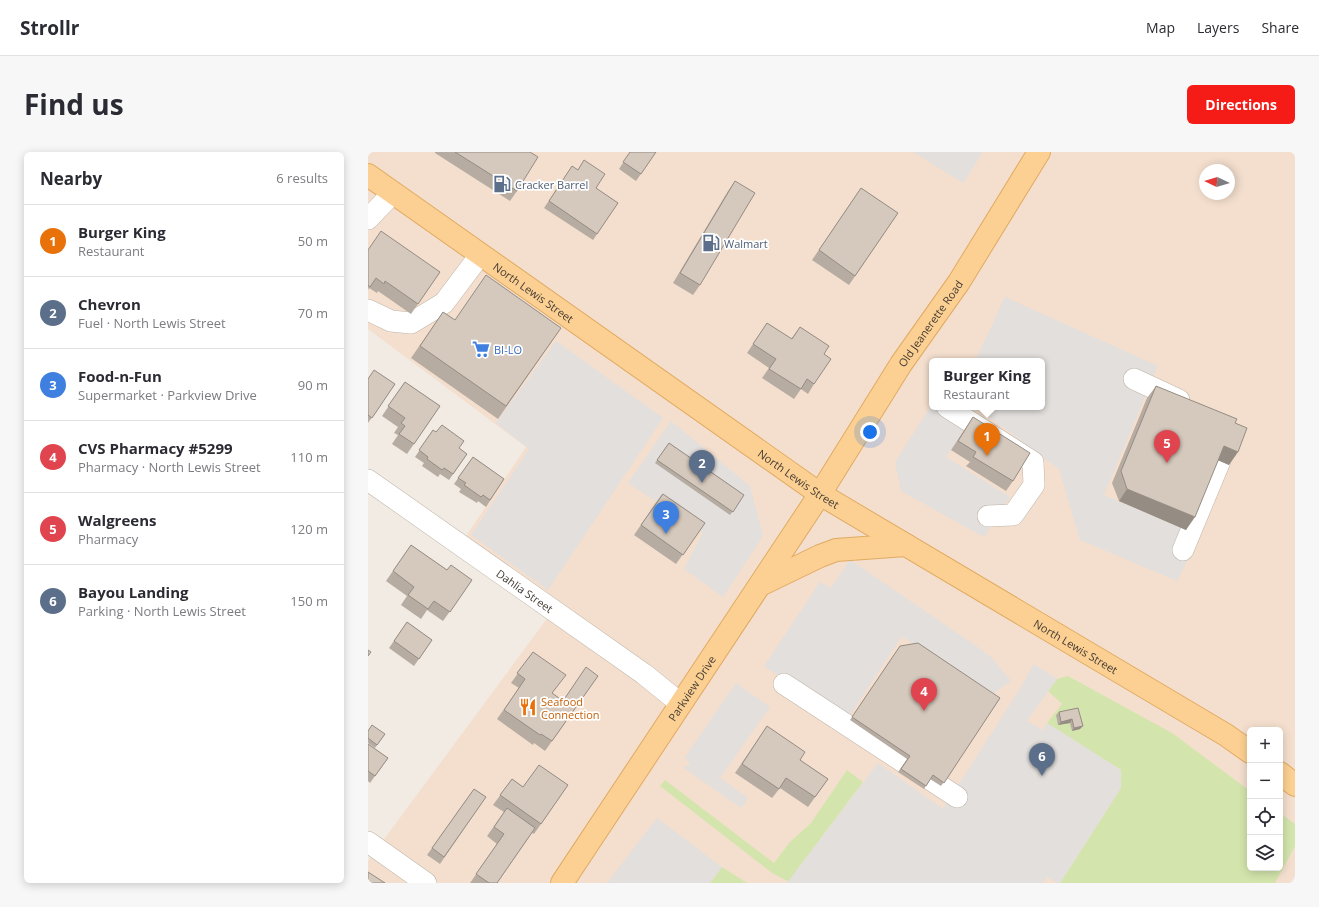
<!DOCTYPE html>
<html lang="en">
<head>
<meta charset="utf-8">
<style>
	:root { --surface:#fff; --page:#f7f7f7; --text:#2b2b33; --muted:#7c7c81; --line:#e1e1e2; --accent:#f51c17 }
	body { margin:0; font-family:"Open Sans",sans-serif; background:var(--page); color:var(--text) }
	.controls { position:absolute; right:12px; bottom:12px; display:grid; overflow:hidden; border-radius:6px; box-shadow:0 2px 10px #0003 }
	.controls button { width:36px; height:36px; display:grid; place-items:center; padding:0; border:0; border-bottom:1px solid var(--line); background:var(--surface); color:var(--text); font:20px sans-serif }
	.compass { position:absolute; left:831px; top:12px; width:36px; height:36px; border-radius:50%; background:var(--surface); box-shadow:0 2px 10px #0003; rotate:274deg }
	.you { position:absolute; left:502px; top:280px; width:14px; height:14px; margin:-10px; border:3px solid #fff; border-radius:50%; background:#1a73e8; box-shadow:0 0 0 6px #1a73e833 }
	.badge { display:grid; place-items:center; width:26px; height:26px; border-radius:50%; background:var(--accent); color:#fff; font-size:13px; font-weight:700 }
	.pin { position:absolute; translate:-50% -33px; filter:drop-shadow(0 1px 2px #0008) }
	.pin::after { content:''; position:absolute; top:21px; width:14px; height:12px; background:inherit; clip-path:polygon(0 0,100% 0,50% 100%) }
	.popup { position:absolute; left:561px; top:206px; width:116px; height:52px; box-sizing:border-box; display:grid; place-content:center; border-radius:6px; background:var(--surface); filter:drop-shadow(0 1px 3px #0005); font-size:13px; white-space:nowrap; color:var(--muted) }
	.popup b { font-size:15px; color:var(--text) }
	.popup::after { content:''; position:absolute; left:50%; top:100%; margin-left:-8px; border:8px solid transparent; border-top-color:var(--surface) }
	.list { margin:0; padding:0; list-style:none }
	h2 { display:flex; justify-content:space-between; align-items:center; height:52px; margin:0; padding:0 16px; font-size:17px }
	h2 small { font-size:13px; font-weight:400; color:var(--muted) }
	.list li { display:grid; grid-template-columns:26px 1fr auto; gap:12px; align-items:center; box-sizing:border-box; height:72px; padding:0 16px; border-top:1px solid var(--line) }
	.list b { display:block; font-size:15px; white-space:nowrap }
	.list p { margin:0; font-size:13px; white-space:nowrap; color:var(--muted) }
	.list em { font-size:13px; font-style:normal; color:var(--muted) }
	.icon { flex:none; width:22px; height:22px; fill:none; stroke:currentColor; stroke-width:2; stroke-linecap:round; stroke-linejoin:round }
	.map { position:relative; flex:none; width:927px; height:731px; overflow:hidden; border-radius:6px }
	header { display:flex; align-items:center; gap:24px; box-sizing:border-box; height:56px; padding:0 20px; background:var(--surface); border-bottom:1px solid var(--line) }
	header strong { font-size:19px }
	nav { display:flex; gap:22px; margin-inline-start:auto; font-size:14px }
	.intro { display:flex; align-items:center; justify-content:space-between; box-sizing:border-box; height:96px; padding:0 24px }
	h1 { margin:0; font-size:28px }
	.button { padding:10px 18px; border-radius:6px; background:var(--accent); color:#fff; font-size:14px; font-weight:700 }
	main { display:flex; gap:24px; padding:0 24px }
	aside { flex:1; background:var(--surface); border-radius:6px; box-shadow:0 2px 10px #0003 }
	.map>svg:first-child { display:block }
</style>
</head>
<body>
<header>
<strong>Strollr</strong>
<nav><a>Map</a><a>Layers</a><a>Share</a></nav>
</header>
<div class="intro"><h1>Find us</h1><a class="button">Directions</a></div>
<main>
<aside>
<h2>Nearby<small>6 results</small></h2>
<ul class="list">
<li><span class="badge" style="background:#e8710a">1</span><div><b>Burger King</b><p>Restaurant</p></div><em>50 m</em></li>
<li><span class="badge" style="background:#5c6f8a">2</span><div><b>Chevron</b><p>Fuel · North Lewis Street</p></div><em>70 m</em></li>
<li><span class="badge" style="background:#3f7fe0">3</span><div><b>Food-n-Fun</b><p>Supermarket · Parkview Drive</p></div><em>90 m</em></li>
<li><span class="badge" style="background:#e0444e">4</span><div><b>CVS Pharmacy #5299</b><p>Pharmacy · North Lewis Street</p></div><em>110 m</em></li>
<li><span class="badge" style="background:#e0444e">5</span><div><b>Walgreens</b><p>Pharmacy</p></div><em>120 m</em></li>
<li><span class="badge" style="background:#5c6f8a">6</span><div><b>Bayou Landing</b><p>Parking · North Lewis Street</p></div><em>150 m</em></li>
</ul>
</aside>
<div class="map">
<svg width="927" height="731" viewBox="0 0 927 731">
	<rect width="100%" height="100%" fill="#f1ebe3"/>
	<path fill="#f4dfce" fill-rule="evenodd" d="M0,0H927V723L922,731H0V709L189,453L96,387L158,295L0,177ZM837,18H861V42H837ZM564,209H674V255H564ZM882,578H912V716H882Z"/>
	<path fill="#d3e5ac" d="M700,524L804,581L882,639V716H912V661L927,672V694L907,731H692L753,636V618L679,571L694,552L680,539L689,527Z
		M479,618L495,630L426,722L436,731H423L404,721L292,634L297,628L406,711L422,690L443,671Z
		M354,715L379,731H342Z"/>
	<path fill="#e2dfdc" d="M545,0H615L595,31Z
		M637,145L790,214L736,343L832,384L809,429L712,388L691,317L608,255H674V209H607Z
		M188,189L295,266L180,438L103,383L161,297L128,271Z
		M563,254L598,275L578,305L642,345L616,385L533,339L527,310Z
		M303,269L382,334L395,384L355,445L316,417L335,380L260,331Z
		M482,408L611,496L624,506L643,529L619,546L534,484L478,569L396,514L452,430L463,436Z
		M666,512L689,527L659,569L675,578L679,571L753,618V636L692,731H689L679,725L675,731H419L510,611L575,657L653,535Z
		M368,531L402,555L352,626L380,646L373,656L316,616L322,612L317,605Z
		M289,666L354,715L342,731H239Z"/>
	<g fill="none" stroke-linecap="round" stroke-linejoin="round">
		<g stroke="#bfb5a9" stroke-width="22">
			<g id="minor">
				<path d="M0,67L25,41"/>
				<path d="M0,158L23,169L43,171L76,151L112,103"/>
				<path d="M766,227L811,248"/>
				<path d="M579,255L665,310L666,333L645,363L620,364"/>
				<path id="s1" d="M0,328L276,522L313,552"/>
				<path d="M815,398L852,309"/>
				<path d="M416,532L589,645"/>
				<path d="M0,690L58,731"/>
			</g>
		</g>
		<g stroke="#e0aa62" stroke-width="24">
			<g id="major">
				<path id="s2" d="M0,23L452,342L858,583L882,600"/>
				<path d="M392,433L452,404L468,398L538,393"/>
				<path d="M912,621L927,633"/>
				<path id="s3" d="M194,731L452,342L533,212L591,130L671,0"/>
			</g>
		</g>
		<use href="#minor" stroke="#fff" stroke-width="21"/>
		<use href="#major" stroke="#fcd092" stroke-width="22"/>
	</g>
	<path fill="#b7aca2" d="M67,0H162L149,39L142,49L67,1Z
		M262,0H288L268,29L251,17Z
		M216,8L228,36L250,51L225,88L176,56L204,14L210,18Z
		M367,29L332,133L325,143L305,131L360,39Z
		M493,36L530,61L481,133L444,108Z
		M0,98L72,120L43,162L10,139L9,141L1,136L0,138Z
		M75,160L87,168L193,176L130,267L43,206Z
		M399,171L423,187L432,175L456,202L446,232L440,242L433,237L426,247L394,226L401,216L379,201Z
		M0,227L27,232L0,271Z
		M37,230L72,254L39,302L24,292L30,283L26,281L30,275L14,264Z
		M788,234L867,271L861,313L850,308L818,378L751,349L744,331L779,246Z
		M605,265L645,329L638,339L598,314L602,310L583,298Z
		M65,278L99,302L81,328L72,322L70,325L54,314L56,311L47,305Z
		M301,291L376,343L362,363L287,311Z
		M105,305L136,327L118,355L110,349L109,351L91,340L93,337L86,332Z
		M294,342L337,371L308,412L266,383Z
		M43,393L79,418L104,428L75,469L59,458L53,467L33,453L39,444L18,429Z
		M39,470L64,488L46,514L21,496Z
		M532,494L632,546L573,634L562,627L556,637L530,620L539,607L482,568Z
		M165,500L184,542L195,549L230,524L177,599L166,591L165,593L129,567L151,536L143,531Z
		M710,556L712,577L704,579L702,571L690,573L688,563L691,560Z
		M399,574L432,608L460,627L440,655L412,636L404,646L367,621Z
		M0,579L17,582L7,596L0,591Z
		M0,592L20,606L2,631L0,629Z
		M144,627L155,635L200,633L166,682L164,681L129,731H102L129,692L119,684L136,660L125,653Z
		M106,637L118,645L72,712L59,703Z"/>
	<path fill="#958c84" d="M856,294L870,300L861,313L847,307Z
		M759,337L827,365L818,378L751,349Z
		M704,567L702,571L690,573L693,570Z
		M715,574L712,577L704,579L706,576Z"/>
	<path fill="#d5c8bc" stroke="#958c84" d="M87,0H162L170,5L149,39Z
		M262,0H288L273,22L255,10Z
		M216,8L237,22L228,36L250,51L229,82L181,49L204,14L210,18Z
		M367,29L387,41L332,133L312,121Z
		M493,36L530,61L487,124L451,98Z
		M13,79L72,120L50,152L17,129L16,132L8,126L2,135L0,133V98Z
		M118,123L193,176L138,254L52,194L75,160L87,168Z
		M399,171L424,187L432,175L461,194L456,202L463,207L446,232L439,227L433,237L401,217L408,207L385,192Z
		M6,218L27,232L4,266L0,263V227Z
		M37,230L72,254L46,292L31,282L37,274L33,271L37,266L20,254Z
		M788,234L869,267L867,271L879,276L870,300L856,294L827,365L759,337L753,319Z
		M605,265L662,301L645,329L605,305L608,300L590,289Z
		M74,273L96,289L91,296L99,302L85,322L76,316L74,318L59,307L60,305L51,298L65,278L68,280Z
		M301,291L376,343L365,360L289,308Z
		M105,305L136,327L122,348L115,343L113,345L96,333L98,331L90,326Z
		M295,342L337,371L315,403L273,373Z
		M43,393L79,418L83,413L104,428L82,460L66,449L60,457L40,443L46,435L25,419Z
		M39,470L64,488L51,507L26,489Z
		M550,491L632,546L576,631L565,623L558,634L533,617L542,604L484,565L532,494Z
		M0,498L3,500L0,504Z
		M165,500L198,523L184,541L195,549L218,515L230,524L184,589L173,582L172,583L136,558L157,527L149,521Z
		M710,556L715,574L706,576L704,567L693,570L691,560Z
		M4,573L17,582L9,593L0,586V579Z
		M399,574L437,600L432,608L460,627L447,645L418,626L411,637L374,612Z
		M0,592L20,606L7,624L0,619Z
		M171,613L200,633L173,672L132,643L144,627L155,635Z
		M106,637L118,645L76,705L64,696Z
		M139,656L167,676L129,731H121L108,722L136,682L126,675Z
		M0,720L17,731H0Z"/>
	<defs>
		<g id="fuel-bare" transform="scale(1.38)"><path d="M-5.5-6h7V0h2V4h1.3V-2.5L3-4.5l.8-.8L6-3V5H2.5V1h-1V6h-7ZM-4.2-4.7v3.2H.2V-4.7Z" fill="#5c6f8a" stroke="#fff" stroke-width="2.5" paint-order="stroke"/></g>
		<g id="supermarket-bare" transform="scale(1.38)"><path d="M-6-5.5h2.5l.6 2H6L4.5 2H-2.5L-4.4-4H-6ZM-1.5 3.2a1.3 1.3 0 1 0 .1 0ZM3 3.2a1.3 1.3 0 1 0 .1 0Z" fill="#3f7fe0" stroke="#fff" stroke-width="2.5" paint-order="stroke"/></g>
		<g id="restaurant-bare" transform="scale(1.38)"><path d="M-5-6h1v4h1v-4h1v4h1v-4h1v5L-1.5 .5V6h-2V.5L-5-1ZM5-6V6H3V1.5H1.5Q1.5-4 5-6Z" fill="#e8710a" stroke="#fff" stroke-width="2.5" paint-order="stroke"/></g>
	</defs>
	<g fill-rule="evenodd">
		<use href="#fuel-bare" x="134" y="32"/>
		<use href="#fuel-bare" x="343" y="91"/>
		<use href="#supermarket-bare" x="113" y="197"/>
		<use href="#restaurant-bare" x="160" y="555"/>
	</g>
	<g text-anchor="middle" dominant-baseline="central" stroke-width="3.5" stroke-linejoin="round" paint-order="stroke">
		<g font-size="11" fill="#4e5e75" stroke="#fff" text-anchor="start">
			<text x="147" y="32">Cracker Barrel</text>
			<text x="356" y="91">Walmart</text>
		</g>
		<g font-size="11" fill="#433b34" stroke="#fff">
			<text stroke="none"><textPath href="#s2" startOffset="203">North Lewis Street</textPath></text>
			<text stroke="none"><textPath href="#s3" startOffset="670">Old Jeanerette Road</textPath></text>
			<text stroke="none"><textPath href="#s2" startOffset="527">North Lewis Street</textPath></text>
			<text stroke="none"><textPath href="#s1" startOffset="192">Dahlia Street</textPath></text>
			<text stroke="none"><textPath href="#s2" startOffset="851">North Lewis Street</textPath></text>
			<text stroke="none"><textPath href="#s3" startOffset="234">Parkview Drive</textPath></text>
		</g>
		<g font-size="11" fill="#366cbe" stroke="#fff" text-anchor="start">
			<text x="126" y="197">BI-LO</text>
		</g>
		<g font-size="11" fill="#c56008" stroke="#fff" text-anchor="start">
			<text x="173" y="549">Seafood<tspan x="173" dy="13">Connection</tspan></text>
		</g>
	</g>
</svg>
<div class="controls">
<button>+</button>
<button>−</button>
<button><svg class="icon" aria-label="locate" viewBox="0 0 24 24"><circle cx="12" cy="12" r="6"/><path d="M12 2v4M12 18v4M2 12h4M18 12h4"/></svg></button>
<button><svg class="icon" aria-label="layers" viewBox="0 0 24 24"><path d="M12 4l9 5-9 5-9-5zM3 14l9 5 9-5"/></svg></button>
</div>
<svg class="compass" viewBox="-18 -18 36 36"><path d="M0-13l5 13h-10z" fill="#e53935"/><path d="M0 13l5-13h-10z" fill="#7c7c81"/></svg>
<div class="you"></div>
<div class="pin badge" style="left:619px;top:304px;background:#e8710a">1</div>
<div class="popup"><b>Burger King</b>Restaurant</div>
<div class="pin badge" style="left:334px;top:331px;background:#5c6f8a">2</div>
<div class="pin badge" style="left:298px;top:382px;background:#3f7fe0">3</div>
<div class="pin badge" style="left:556px;top:559px;background:#e0444e">4</div>
<div class="pin badge" style="left:799px;top:311px;background:#e0444e">5</div>
<div class="pin badge" style="left:674px;top:624px;background:#5c6f8a">6</div>
</div>
</main>
</body>
</html>
